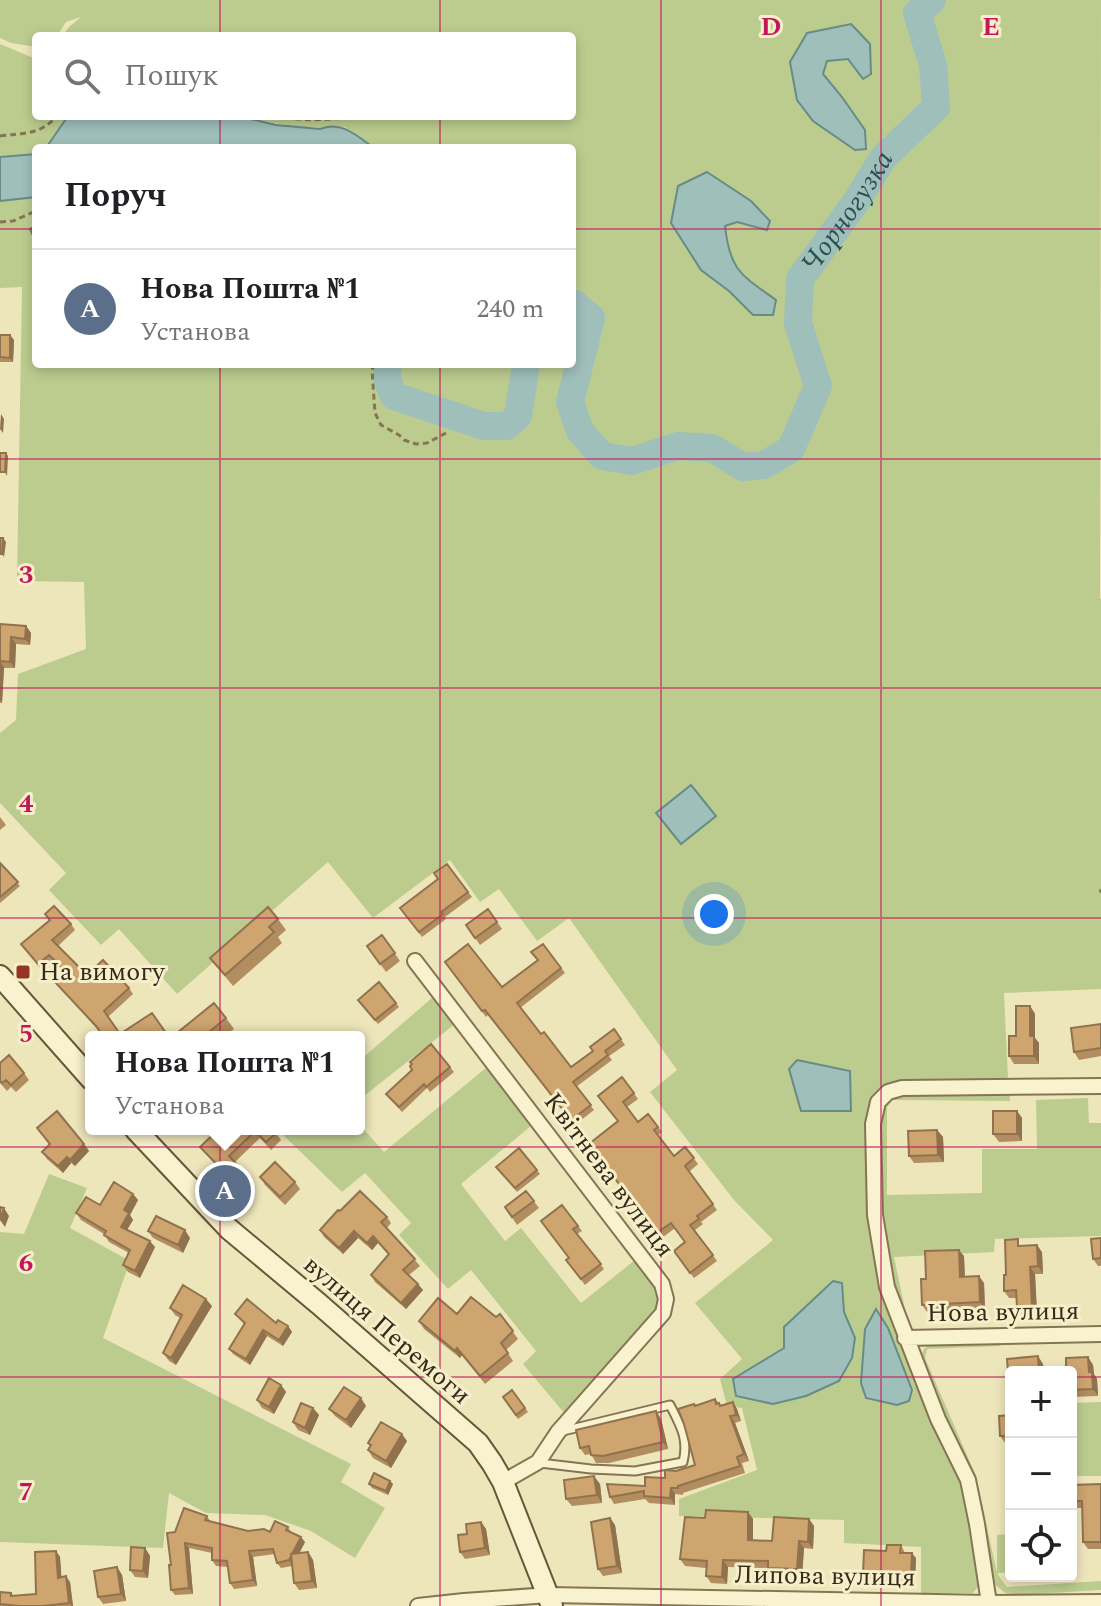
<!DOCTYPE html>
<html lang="uk">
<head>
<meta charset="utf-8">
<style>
	:root { --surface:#fff; --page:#f6f6f6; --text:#202124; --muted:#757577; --line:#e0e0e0; --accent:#d93025 }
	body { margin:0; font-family:Spectral,serif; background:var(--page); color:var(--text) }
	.controls { position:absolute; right:24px; bottom:24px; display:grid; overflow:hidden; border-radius:8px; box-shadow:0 4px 12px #0003 }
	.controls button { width:72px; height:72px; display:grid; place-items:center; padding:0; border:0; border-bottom:2px solid var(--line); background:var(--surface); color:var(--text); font:40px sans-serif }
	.you { position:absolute; left:714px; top:914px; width:28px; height:28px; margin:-20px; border:6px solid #fff; border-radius:50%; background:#1a73e8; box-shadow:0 0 0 12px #1a73e833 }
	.badge { display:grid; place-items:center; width:52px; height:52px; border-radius:50%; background:var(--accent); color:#fff; font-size:26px; font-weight:700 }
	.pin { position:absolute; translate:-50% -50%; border:4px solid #fff; box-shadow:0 2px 8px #0006 }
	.popup { position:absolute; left:85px; top:1031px; width:280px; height:104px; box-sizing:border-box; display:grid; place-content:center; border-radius:8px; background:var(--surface); filter:drop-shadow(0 2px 6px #0005); font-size:26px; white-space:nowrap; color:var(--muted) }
	.popup b { font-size:30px; color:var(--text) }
	.popup::after { content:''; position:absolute; left:50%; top:100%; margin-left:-16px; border:16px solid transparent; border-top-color:var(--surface) }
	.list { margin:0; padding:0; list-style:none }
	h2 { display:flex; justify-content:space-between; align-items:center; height:104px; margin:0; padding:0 32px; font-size:34px }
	h2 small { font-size:26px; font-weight:400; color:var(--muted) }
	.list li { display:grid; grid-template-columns:52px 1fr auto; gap:24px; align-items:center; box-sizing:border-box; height:120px; padding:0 32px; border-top:2px solid var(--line) }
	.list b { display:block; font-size:30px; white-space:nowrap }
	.list p { margin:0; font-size:26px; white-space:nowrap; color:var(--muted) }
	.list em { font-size:26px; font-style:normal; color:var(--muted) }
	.icon { flex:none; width:44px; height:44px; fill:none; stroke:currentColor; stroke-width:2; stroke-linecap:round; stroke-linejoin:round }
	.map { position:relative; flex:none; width:1101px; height:1606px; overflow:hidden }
	.search { position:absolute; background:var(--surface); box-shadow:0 4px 12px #0003; left:32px; top:32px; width:544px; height:88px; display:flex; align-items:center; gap:20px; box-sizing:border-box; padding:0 28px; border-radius:8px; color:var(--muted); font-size:30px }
	.panel { position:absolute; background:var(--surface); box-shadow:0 4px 12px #0003; left:32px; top:144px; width:544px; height:224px; border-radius:8px }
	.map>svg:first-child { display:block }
</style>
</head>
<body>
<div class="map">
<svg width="1101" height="1606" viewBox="0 0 1101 1606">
	<rect width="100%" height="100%" fill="#eee6bb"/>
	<path fill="#bccc8f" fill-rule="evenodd" d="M0,0H1101L1100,598L1101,599V989L1004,993L1008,1079L901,1083L874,1100L882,1288L963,1481L981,1583L973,1593H921V1547L844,1543V1520L679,1516V1499L757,1470L742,1408L727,1406L720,1379L742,1359L695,1303L773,1240L734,1200L650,1092L677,1070L569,918L537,941L499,889L480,902L450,860L373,918L328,862L177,994L119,929L101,945L49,890L66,873L0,803V733L16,720L18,674L86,649L84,582L17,581L22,287L0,288V182L36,190V364H572V148H374L345,127C308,130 274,124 238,116H572V36H62L70,26L81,17L66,22L57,36H36V47L11,43L0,38ZM807,33L870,44L862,79L849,59L826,61L823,74ZM707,172L767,230L737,222L725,226C730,271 741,275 775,300L753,315L729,291L701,270ZM842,1283L844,1312L855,1338L784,1347ZM876,1310L888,1328L911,1389L909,1401L861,1383L865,1329Z
		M0,44L36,59V116H68L47,148H36L35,155L0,157Z
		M433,997L455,1024L359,1100V1061Z
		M487,1067L532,1125L461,1184L505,1241L521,1228L581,1303L635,1260C648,1277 661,1287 657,1310L565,1414L523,1364L536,1351L471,1270L448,1289L399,1235L411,1223L365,1173L342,1192L277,1129H359V1124L384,1152Z
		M903,1092L1010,1093V1101L893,1100L887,1107V1195L982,1193V1149H1037L1036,1100L1088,1098L1089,1123H1101V1236L995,1239L994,1252L894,1257L909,1328C903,1315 896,1302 892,1288C882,1260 868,1127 883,1104C887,1096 895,1094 903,1092Z
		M49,1174L87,1188L70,1228L130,1261L103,1338L351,1464L341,1482L385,1508L355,1558L311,1531L265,1515L206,1513L169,1493L163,1548L0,1542V1232L24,1234Z
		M932,1343H1000V1346L927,1349L925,1358L976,1476L997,1573V1535L1011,1534V1572L998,1573V1575L1007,1587L1101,1581V1590L1018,1595L1005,1593L993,1583L942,1418L920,1358L924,1349Z
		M1101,1402V1476H1071V1403Z"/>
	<path fill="#9fbfba" stroke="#678c88" stroke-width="2" d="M851,24L870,44L871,74L863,79L848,59L827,61L823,74L842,97L865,130L866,149L855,150L813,121L797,100L790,62L807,33Z
		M68,116H238L276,125L320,129C341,120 357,136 374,148H46Z
		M36,154V197L0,201V157Z
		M707,172L751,201L770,221L767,230L737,222L725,226C730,271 741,275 776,300L773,315H753L729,291L701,270L671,223L678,186Z
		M691,785L716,816L681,844L656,813Z
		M797,1060L850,1071L851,1111H801L789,1069Z
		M833,1281L842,1283L844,1312L855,1338L852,1358L839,1381L806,1396L773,1404L736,1396L733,1379L784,1348V1327Z
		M876,1309L888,1328L912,1390L909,1401L897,1405L866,1398L861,1383L865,1329Z"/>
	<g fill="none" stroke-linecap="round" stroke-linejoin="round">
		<g stroke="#9fbfba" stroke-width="28">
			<path id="s1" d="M572,305L575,304L591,318L570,402L580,431L602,456L632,461L678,446L712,448L743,467L764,465L791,449L818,386L798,323L800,279L858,199L883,158L936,107L933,65L917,13L932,0"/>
			<path d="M389,364C384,376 389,385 394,396L484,426H507L518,416L526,364"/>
		</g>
		<g stroke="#857555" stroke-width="11">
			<path id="lane" d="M540,1463L591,1469L635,1471L683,1462C689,1439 680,1425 670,1405L563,1431"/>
		</g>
		<g stroke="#857555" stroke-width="18">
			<path id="street" d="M415,961L662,1284L666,1299L663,1313L558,1432L538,1462L503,1482
				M905,1338L1101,1334
				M989,1603L977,1524L968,1480L938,1419L887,1287L875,1215L873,1124L878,1102L888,1092L902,1088L1101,1086
				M418,1606L464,1601L549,1595L989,1603L1101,1602"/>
		</g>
		<g stroke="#675638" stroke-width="24">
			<path id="secondary" d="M0,976L91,1079
				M135,1129L229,1229L319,1304L478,1443L492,1463L503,1482L552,1606"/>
		</g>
		<path stroke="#857555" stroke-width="3" stroke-dasharray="6 4" stroke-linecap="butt" d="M275,116C300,121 321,120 346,118
			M0,136C24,133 40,135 57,116
			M0,222L13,221L36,211
			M374,364L372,370L375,413L381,425L399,435L404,440L416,444L427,443L446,433
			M1099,891H1101"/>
		<use href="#lane" stroke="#f9f2ce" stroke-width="7"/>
		<use href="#street" stroke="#f9f2ce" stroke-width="14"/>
		<use href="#secondary" stroke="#f9f2ce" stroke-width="20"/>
	</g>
	<path fill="#b18d5f" d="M0,335H10L14,340L13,362H0V371Z
		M0,624L26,626L31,633L30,645L16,644L15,668H4L2,703H0Z
		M0,817L6,825L0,830Z
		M0,862L20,886L0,903Z
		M447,864L472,897L445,917L446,919L422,937L400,908L438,879Z
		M488,909L502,929L480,945L466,925Z
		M45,914L71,924L75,930L58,946L87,975L129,988L133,994L108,1017L120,1034L166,1033L169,1037H104L99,1031L54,981L64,971L53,961L42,970L21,944L49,920Z
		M278,919L286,930L278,937L282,943L233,986L210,958Z
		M382,935L400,961L386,972L367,946Z
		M543,944L565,973L520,1008L541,1034L571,1067L593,1051L614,1029L625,1045L609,1056L612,1060L576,1087L594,1110L575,1125L488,1015L486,1017L445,962L502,987L537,961Z
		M379,982L399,1007L378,1024L358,1000Z
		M1030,1006L1035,1014V1038L1039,1043V1064H1014L1009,1056L1016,1036Z
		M226,1018L234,1029L224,1037H172Z
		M1101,1024V1056L1079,1060L1074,1052Z
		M431,1044L454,1072L430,1092L427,1088L402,1112L386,1094L412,1070Z
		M0,1063L24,1073L29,1080L16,1092L11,1087L7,1091L0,1083Z
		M622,1077L638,1099L627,1107L638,1122L648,1114L662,1132L658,1135L674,1156L685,1147L698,1164L689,1172L717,1210L701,1222L703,1224L695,1230L717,1261L694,1278L674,1251L685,1242L675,1228L662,1238L637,1204L635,1206L589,1144L617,1122Z
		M1017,1111L1022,1118V1141L999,1142L993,1134Z
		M37,1128L84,1144L89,1151L75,1166L71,1163L63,1173L47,1159L42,1152L49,1144Z
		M219,1129L276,1133L281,1140L271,1150L260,1138L235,1162L246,1176L235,1185L206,1154L200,1147Z
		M937,1130L943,1137L944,1162L914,1163L909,1156Z
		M519,1148L540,1174L517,1192L496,1167Z
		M260,1177L295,1182L300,1189L285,1205L265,1185Z
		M526,1191L539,1208L517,1225L505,1207Z
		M133,1194L138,1200L130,1215L133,1220L127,1230L155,1247L140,1278L128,1272L123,1265L129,1253L109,1242L104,1234L81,1220L76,1213Z
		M562,1205L582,1231L577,1234L604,1269L585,1285L566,1260L568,1258Z
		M340,1211L387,1217L391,1223L387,1228L420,1266L409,1275L423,1290L406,1309L375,1282L371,1275L389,1255L378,1243L372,1250L358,1238L343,1254L324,1237L320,1230Z
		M148,1231L190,1238L183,1253L153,1238Z
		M1101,1238V1266H1098L1093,1259Z
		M1022,1245L1042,1252L1043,1274H1035L1037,1314L1022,1315L1017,1307L1016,1298H1009L1004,1291L1006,1275Z
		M964,1256L965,1277L984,1283L985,1309L927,1312L922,1305L926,1279Z
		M212,1306L176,1365L169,1361L163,1353L180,1318L175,1315L170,1308Z
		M235,1314L288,1326L292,1332L283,1346L267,1336L250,1365L233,1354L229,1349L244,1324Z
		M457,1314L496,1317L500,1314L518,1339L506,1350L513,1361L485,1384L462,1355L460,1358L424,1329L419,1321Z
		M1088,1357L1093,1365L1094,1374L1097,1379L1098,1396L1072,1397L1071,1372Z
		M281,1385L286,1392L274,1414L262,1408L257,1400Z
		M512,1390L528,1412L518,1419L503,1397Z
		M715,1399L721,1405L733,1402L737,1409L741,1421L735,1423L749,1461L742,1463L745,1473L683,1493V1495L675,1494V1505L649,1503L645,1499L614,1504L610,1497L645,1486L665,1478L676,1471L695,1465V1405Z
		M366,1406L351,1428L335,1416L329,1409Z
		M313,1408L319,1415L310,1435L298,1430L293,1422Z
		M656,1411L661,1419L668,1449L609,1463H596L591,1454L585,1455L580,1448Z
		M1011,1415V1443L1006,1444L1000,1436Z
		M407,1441L391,1468L373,1458L368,1450L370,1447L368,1443Z
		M390,1481L393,1484L388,1495L372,1488L369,1484Z
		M600,1484L602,1503L572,1506L566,1499Z
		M1101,1484V1549H1088L1083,1542L1082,1508H1071V1485Z
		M748,1512L753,1519V1540L772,1541L809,1519L814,1526L813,1549L804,1548L802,1577L773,1575L768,1568L728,1567L727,1584L711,1583L706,1576V1568L685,1566L680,1559L705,1518Z
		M207,1516L210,1521L248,1531L270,1532L288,1527L291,1532L305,1542L299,1553L308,1552L313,1560L317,1588L299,1590L294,1583L292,1566L281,1568L277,1563L275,1554L253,1557L257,1586L234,1589L230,1583L228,1567L216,1566L212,1560V1553L189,1548L193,1594L175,1595L171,1590V1565L175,1532Z
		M610,1518L615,1525L622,1573L603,1576L598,1569Z
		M481,1522L486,1529L490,1555L465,1559L460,1552L467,1534Z
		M901,1545L905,1553L916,1558L915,1582L867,1580L863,1574L886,1551Z
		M145,1548L150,1556L148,1578L135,1577L130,1570Z
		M56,1551L60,1557L61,1577L70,1582L73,1606H0V1592L11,1593L14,1596L36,1594Z
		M117,1567L122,1575L126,1601L103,1604L98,1597Z"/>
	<path fill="#90734e" d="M10,335L14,340L13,362L10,358Z
		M1,414L4,419L3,433L0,429Z
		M6,453L8,456L7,476L5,472Z
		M3,538L6,542L4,557L2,554Z
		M26,626L31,633L30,645L25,639Z
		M11,637L16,644L15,668L10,662Z
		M0,661L4,668L2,703L0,700Z
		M1030,1006L1035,1014V1038L1039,1043V1064L1034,1056L1030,1036Z
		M1017,1111L1022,1118V1141L1017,1134Z
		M937,1130L943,1137L944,1162L938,1155Z
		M84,1144L89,1151L75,1166L70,1160Z
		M67,1157L71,1163L63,1173L58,1166Z
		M133,1194L138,1200L130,1215L133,1220L125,1233L121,1227L124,1210Z
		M4,1208L9,1216L5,1227L0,1220Z
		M185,1230L190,1238L183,1253L178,1245Z
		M354,1231L358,1238L343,1254L339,1248Z
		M373,1236L378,1243L372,1250L367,1243Z
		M150,1241L155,1247L140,1278L135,1271Z
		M1037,1245L1042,1252L1043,1274L1038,1266Z
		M959,1250L964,1256L965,1284L960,1277Z
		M1030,1267L1035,1274L1037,1314L1032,1307Z
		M979,1276L984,1283L985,1309L980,1302Z
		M418,1284L423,1290L406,1309L401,1303Z
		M206,1299L212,1306L176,1365L171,1358Z
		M288,1326L292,1332L283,1346L279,1340Z
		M263,1330L267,1336L250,1365L246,1359Z
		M457,1348L462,1355L460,1358L455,1351Z
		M1038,1356L1043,1364L1044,1372H1039Z
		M1088,1357L1093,1365L1094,1374L1097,1379L1098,1396L1093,1389L1089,1372Z
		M281,1385L286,1392L274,1414L269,1407Z
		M361,1398L366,1406L351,1428L346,1420Z
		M733,1402L737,1409L741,1421L736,1415Z
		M313,1408L319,1415L310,1435L305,1428Z
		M656,1411L661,1419L668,1449L663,1442Z
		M730,1416L735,1423L749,1461L744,1454Z
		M402,1434L407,1441L391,1468L386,1461Z
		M594,1476L600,1484L602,1503L597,1495Z
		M390,1481L393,1484L388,1495L386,1491Z
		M671,1488L675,1494V1505L670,1498Z
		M748,1512L753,1519V1547L748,1540Z
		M610,1518L615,1525L622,1573L617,1566Z
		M809,1519L814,1526L813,1549L808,1542Z
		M481,1522L486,1529L490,1555L485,1548Z
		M301,1537L305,1542L293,1566L289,1560Z
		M799,1541L804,1548L802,1577L797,1569Z
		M185,1543L189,1548L193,1594L189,1588Z
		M145,1548L150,1556L148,1578L143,1571Z
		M56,1551L60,1557L62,1583L58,1578Z
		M249,1551L253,1557L257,1586L253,1580Z
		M308,1552L313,1560L317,1588L312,1581Z
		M912,1553L916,1558L915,1582L911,1576Z
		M723,1560L728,1567L727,1584L722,1577Z
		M117,1567L122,1575L126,1601L121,1594Z
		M66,1576L70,1582L73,1606H72L69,1603Z"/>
	<path fill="#cea46f" stroke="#90734e" stroke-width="2" d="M36,226V242L30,229Z
		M0,335H10V358L0,357Z
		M0,453H6L5,472H0Z
		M0,538H3L2,554H0Z
		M0,624L26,626L25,639L11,637L10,662L0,661Z
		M0,863L18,882L0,897Z
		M447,864L468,892L441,912L443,914L419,932L400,908L438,879L434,873Z
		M54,906L71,924L52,940L87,975L103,960L129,988L104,1011L120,1034L152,1013L166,1033L160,1037H104L96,1026L54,981L65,970L49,955L38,964L21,944L50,920L45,914Z
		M268,907L278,919L269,927L274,932L225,975L210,958Z
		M488,909L497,922L475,938L466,925Z
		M382,935L395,953L380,964L367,946Z
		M468,944L502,987L538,960L531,952L543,944L561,968L517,1003L541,1034L544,1032L571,1067L593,1051L590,1047L614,1029L621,1039L605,1051L608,1055L573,1082L591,1105L571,1120L485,1010L482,1011L445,962Z
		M379,982L396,1003L375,1020L358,1000Z
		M214,1003L226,1018L203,1037H172Z
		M1016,1006H1030V1036H1034V1056H1009V1036H1016Z
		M1101,1024V1048L1074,1052L1071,1028Z
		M431,1044L450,1067L426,1087L424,1084L399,1107L386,1094L412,1070L410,1066L412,1064L410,1062Z
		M9,1055L24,1073L11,1085L6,1080L2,1083L0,1081V1063Z
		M622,1077L634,1093L623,1102L638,1122L648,1114L658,1127L654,1130L674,1156L685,1147L694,1158L685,1166L713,1204L697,1216L699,1219L690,1225L713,1255L690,1273L674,1251L685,1242L671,1223L658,1232L633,1199L631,1200L589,1144L618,1121L598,1096Z
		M57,1111L84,1144L70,1160L67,1157L58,1166L42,1152L50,1144L37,1128Z
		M993,1111H1017V1134H993Z
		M219,1129H272L276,1133L266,1142L255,1131L229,1156L240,1168L230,1178L200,1147Z
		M937,1130L938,1155L909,1156L908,1131Z
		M519,1148L537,1170L515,1188L496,1167Z
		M275,1162L295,1182L280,1197L260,1177Z
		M114,1182L133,1194L124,1210L129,1213L121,1227L150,1241L135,1271L123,1265L130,1250L104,1235L106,1231L76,1213L86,1197L100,1205Z
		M360,1191L387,1217L381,1222L415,1259L403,1270L418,1284L401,1303L371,1275L389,1254L373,1236L367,1243L354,1231L339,1248L320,1230L338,1210L340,1211Z
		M526,1191L534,1201L512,1217L505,1207Z
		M562,1205L578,1226L573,1229L601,1264L581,1279L566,1260L569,1258L541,1221Z
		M0,1207L4,1208L0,1220Z
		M156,1216L185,1230L178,1245L148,1231Z
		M1101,1238V1258L1093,1259L1091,1239Z
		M1018,1239V1246L1037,1245L1038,1266L1030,1267L1032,1307H1017L1016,1290L1004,1291V1275H1006L1005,1240Z
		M959,1250L960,1277L979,1276L980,1302L922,1305L921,1279H926L925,1251Z
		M183,1285L206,1299L171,1358L163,1353L182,1315L170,1308Z
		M471,1297L496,1317L500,1314L513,1331L501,1343L508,1353L480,1376L457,1348L455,1351L419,1321L438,1298L457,1314Z
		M247,1299L276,1323L278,1320L288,1326L279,1340L263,1330L246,1359L229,1349L245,1323L235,1314Z
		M1038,1356L1039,1372H1011V1413L1007,1359Z
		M1088,1357L1089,1372H1092L1093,1389L1071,1390V1372H1066V1358Z
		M269,1378L281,1385L269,1407L257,1400Z
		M344,1387L361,1398L346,1420L329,1409Z
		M512,1390L525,1408L516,1415L503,1397Z
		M715,1399L716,1404L719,1403L720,1406L733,1402L736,1415L730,1416L744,1454L737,1457L740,1466L678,1486V1488H671L670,1498L644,1496V1491L610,1497L607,1484L645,1486V1477L665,1478V1470L676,1471L695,1465L684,1424L678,1409L694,1404L695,1406Z
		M301,1403L313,1408L305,1428L293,1422Z
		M656,1411L663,1442L603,1456L591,1455L589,1446L580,1448L576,1430Z
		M1011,1415V1436H1000L999,1416Z
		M381,1422L402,1434L386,1461L368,1450L371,1445L368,1443Z
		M374,1473L390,1481L386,1491L369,1484Z
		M594,1476L597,1495L566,1499L564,1480Z
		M1101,1484V1542H1083L1082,1501H1071V1485Z
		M184,1508L207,1516L205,1520L248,1531L264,1529L270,1532L275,1521L288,1527L286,1530L301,1537L289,1560L277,1563L273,1549L249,1551L253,1580L230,1583L227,1561L212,1560V1548L185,1543L189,1588L171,1590L169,1565H171L167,1533L175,1532Z
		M706,1510L748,1512V1540L772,1541L774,1517L809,1519L808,1542L799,1541L797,1569L768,1568V1561L723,1560L722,1577L706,1576L707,1561L680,1559L685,1517L705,1518Z
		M610,1518L617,1566L598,1569L591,1522Z
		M481,1522L485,1548L460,1552L458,1535L467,1534L466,1524Z
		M887,1545H901L900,1553H912L911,1576L863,1574L864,1550L886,1551Z
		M131,1547L145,1548L143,1571L130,1570Z
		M56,1551L58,1578L66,1576L69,1603L43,1606H19L0,1604V1592L11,1593V1596L36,1594L35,1552Z
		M308,1552L312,1581L294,1583L291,1554Z
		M117,1567L121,1594L98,1597L94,1571Z"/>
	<path fill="none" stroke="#c2185b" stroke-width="2" stroke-opacity="0.55" d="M220,0V36M440,0V36M661,0V1606M881,0V1606M220,116V148M440,116V148M0,229H36M572,229H1101M220,364V1606M440,364V1606M0,459H1101M0,688H1101M0,918H1101M0,1147H1101M0,1377H1011M1071,1377H1101"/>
	<rect fill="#953324" stroke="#f6efca" stroke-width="3" x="15" y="964" width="16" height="16" rx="4"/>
	<g text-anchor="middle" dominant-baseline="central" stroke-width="6" stroke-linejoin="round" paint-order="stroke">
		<g font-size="26" fill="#342a1a" stroke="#f6efca" text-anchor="start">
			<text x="39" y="972">На вимогу</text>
		</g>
		<g font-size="26" fill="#342a1a" stroke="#f6efca">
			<text transform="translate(609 1175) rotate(53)">Квітнева вулиця</text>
			<text transform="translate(1003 1312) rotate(-1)">Нова вулиця</text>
			<text transform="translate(387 1330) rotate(41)">вулиця Перемоги</text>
			<text transform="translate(825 1576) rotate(1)">Липова вулиця</text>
		</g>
		<g font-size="28" font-style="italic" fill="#295154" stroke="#f6efca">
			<text stroke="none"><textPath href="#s1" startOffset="638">Чорногузка</textPath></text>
		</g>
	</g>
	<g font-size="26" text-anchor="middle" font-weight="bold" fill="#c2185b" stroke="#f6efca" stroke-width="6" stroke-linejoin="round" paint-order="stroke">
		<text x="771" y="35">D</text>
		<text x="991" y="35">E</text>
		<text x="26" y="583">3</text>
		<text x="26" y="812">4</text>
		<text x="26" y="1042">5</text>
		<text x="26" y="1271">6</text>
		<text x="26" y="1500">7</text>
	</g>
</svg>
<div class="controls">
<button>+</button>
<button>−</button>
<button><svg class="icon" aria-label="locate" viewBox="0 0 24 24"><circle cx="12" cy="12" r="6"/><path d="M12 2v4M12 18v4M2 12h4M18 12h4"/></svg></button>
</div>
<div class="you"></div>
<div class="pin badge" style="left:225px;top:1191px;background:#5c6f8a">A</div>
<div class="popup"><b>Нова Пошта №1</b>Установа</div>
<div class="search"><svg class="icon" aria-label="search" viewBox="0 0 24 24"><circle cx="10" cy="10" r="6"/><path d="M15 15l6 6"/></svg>Пошук</div>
<section class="panel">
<h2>Поруч<small></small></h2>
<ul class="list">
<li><span class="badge" style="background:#5c6f8a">A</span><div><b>Нова Пошта №1</b><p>Установа</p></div><em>240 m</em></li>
</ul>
</section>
</div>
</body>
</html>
